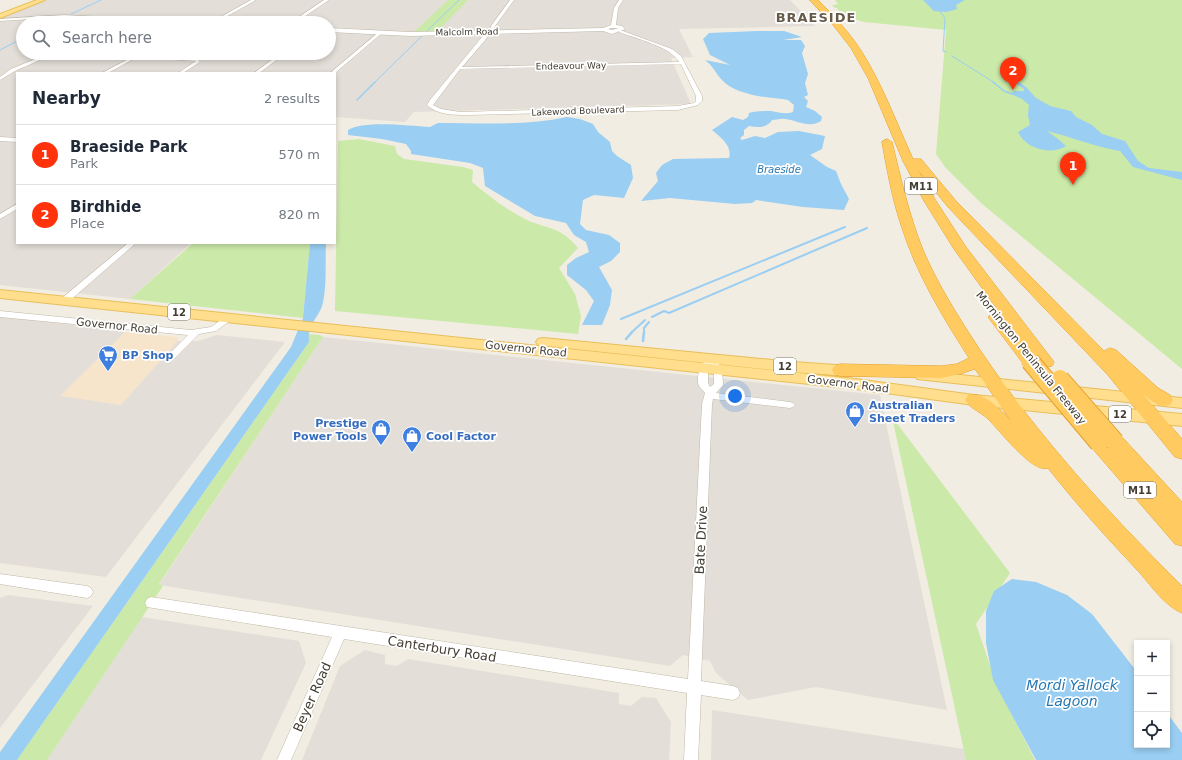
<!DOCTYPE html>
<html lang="en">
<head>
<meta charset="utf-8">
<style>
	:root { --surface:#fff; --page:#f2f2f3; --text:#1f2937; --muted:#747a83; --line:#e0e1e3; --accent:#ff320c }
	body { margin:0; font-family:"DejaVu Sans",sans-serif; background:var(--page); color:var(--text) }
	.controls { position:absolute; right:12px; bottom:12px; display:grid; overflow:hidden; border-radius:0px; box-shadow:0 2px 6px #0003 }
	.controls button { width:36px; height:36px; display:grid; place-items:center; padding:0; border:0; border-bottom:1px solid var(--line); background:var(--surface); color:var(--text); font:20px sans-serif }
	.you { position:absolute; left:735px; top:396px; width:14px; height:14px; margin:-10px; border:3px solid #fff; border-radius:50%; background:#1a73e8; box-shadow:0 0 0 6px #1a73e833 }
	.badge { display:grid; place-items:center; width:26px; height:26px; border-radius:50%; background:var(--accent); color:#fff; font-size:13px; font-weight:700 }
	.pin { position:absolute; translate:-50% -33px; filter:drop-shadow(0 1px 2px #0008) }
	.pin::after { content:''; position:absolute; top:21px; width:14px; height:12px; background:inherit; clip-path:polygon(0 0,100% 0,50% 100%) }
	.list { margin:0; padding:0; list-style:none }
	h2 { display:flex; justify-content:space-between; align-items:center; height:52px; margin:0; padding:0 16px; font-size:17px }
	h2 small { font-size:13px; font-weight:400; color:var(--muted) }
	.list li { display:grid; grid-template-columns:26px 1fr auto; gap:12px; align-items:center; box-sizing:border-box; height:60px; padding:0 16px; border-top:1px solid var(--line) }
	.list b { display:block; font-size:15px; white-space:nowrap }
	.list p { margin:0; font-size:13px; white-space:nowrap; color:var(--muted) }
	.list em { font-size:13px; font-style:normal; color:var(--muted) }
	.icon { flex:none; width:22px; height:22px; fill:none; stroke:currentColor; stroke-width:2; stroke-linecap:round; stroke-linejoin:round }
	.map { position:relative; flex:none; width:1182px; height:760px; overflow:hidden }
	.search { position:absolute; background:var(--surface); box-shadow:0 2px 6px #0003; left:16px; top:16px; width:320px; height:44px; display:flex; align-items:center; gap:10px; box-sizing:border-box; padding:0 14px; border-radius:22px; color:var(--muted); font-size:15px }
	.panel { position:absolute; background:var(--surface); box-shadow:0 2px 6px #0003; left:16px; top:72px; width:320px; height:172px; border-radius:0px }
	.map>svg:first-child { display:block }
</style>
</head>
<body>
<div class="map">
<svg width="1182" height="760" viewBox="0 0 1182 760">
	<rect width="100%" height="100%" fill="#f2ede2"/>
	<path fill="#f6e4cb" d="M125,332L178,337V341L121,405L59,397Z"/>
	<path fill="#e3ded7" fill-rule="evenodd" d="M46,0H790L815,26L679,29L693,57L671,58L691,104L414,112L405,122L335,117V73H17V243H191L130,299L0,285V19ZM23,23H329V53H23Z
		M0,315L125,332L60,396L121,405L178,341H198L217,335L285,342L106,577L0,563Z
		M323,337L880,395L947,710L816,687L748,700L716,673L710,661L683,655L670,666L159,585Z
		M8,595L93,606L0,728V598Z
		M142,617L299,641L306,663L261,760H47Z
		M365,650L385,655V664L397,666L408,659L619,693V704L631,706L642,697L656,698L671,722L669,760H302L340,666Z
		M712,710L964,749L966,760H711Z"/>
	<path fill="#cbe9a8" d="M448,0H468L437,32H414Z
		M835,0H1182V369L981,203L945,167L936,154L946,30L864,22L841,15L838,9L832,6L833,5L838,4Z
		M359,139L395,146L397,154L404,159L463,167L473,170L472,182C489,196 505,209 525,219C548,230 559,225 578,248L559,268L575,294L581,316L578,334L335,311L338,141Z
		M193,243H310L303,318L130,299Z
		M308,334L320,335L323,337L159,584L163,586L47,760H17L309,342Z
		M892,417L1010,573L976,624L997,686L1035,760H966Z"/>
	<path fill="#e2dfdb" d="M319,415L367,420L365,425L316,419Z"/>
	<path fill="#9acef2" d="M923,0H965L956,5L957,9L946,12L934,11Z
		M757,31H784L802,37L783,40H801L805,46L802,53L808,74L805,83L808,95L804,97L808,101L806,107L815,111L822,117L821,121C809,129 797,120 785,119C781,118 776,120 772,120C767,128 758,128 749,126L744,130V135L740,138L742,140L755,136L765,138L778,132L799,131L825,136L822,149L810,155L827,167L836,171L841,184L849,199L844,210L803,207L756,200L752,203L735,204L670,198L641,201L658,181L656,173L662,165L673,159L729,158C733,146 720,137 712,130L732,117L743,120L748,117L749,113C756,111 763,111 771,111C779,112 785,115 793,112L794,105L788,100C767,97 736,96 721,79C714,71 714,67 705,60L730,65L710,55L703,39L709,33Z
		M1010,80L1017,81L1026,87L1036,98L1050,106L1071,111L1076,117L1092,125L1102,134L1125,141L1138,161L1149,168L1182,172V180L1133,167L1120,151C1095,147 1072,137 1047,131L1058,139L1066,146C1050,156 1025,148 1018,132L1030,125L1028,115L1029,105L1022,99L1011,94L1014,91H1024V89Z
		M567,117L580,119L593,124L598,132L610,142L612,151L617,156L631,165L633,178L624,198L594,195L583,200L580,224L586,230L609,235L620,243V252L611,261L599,267L612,290L610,305L602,325H582L594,301L586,290L567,275V265L576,258L589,252L586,242L574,235L566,223L535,216L485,186L483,168L470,163L411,154V151L406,144L382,139L348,135V130C364,120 410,126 430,127L438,123C480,123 525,126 567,117Z
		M310,243H326C325,262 327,284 323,302C320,318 307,322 309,342L17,760H0V752L291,347L303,318Z
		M1012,579L1036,582L1067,595L1092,614L1127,659L1137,672V745H1167V713L1182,733V760H1036L993,680L986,643V611L994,591Z"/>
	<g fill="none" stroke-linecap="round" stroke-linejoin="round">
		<path stroke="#9acef2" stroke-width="1" d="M939,10L945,18
			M71,14L101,0
			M945,19L943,51L946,52
			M54,23L64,18
			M426,32L459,0
			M0,50L23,38
			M952,56L995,83
			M374,83L423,35"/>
		<path stroke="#9acef2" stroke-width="1.5" d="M993,82L1004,91L1012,94
			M357,100L375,82"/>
		<path stroke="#9acef2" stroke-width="2" d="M652,317L664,311L669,313L867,228
			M621,319L845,227
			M631,333L645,320
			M644,333V328L649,322"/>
		<path stroke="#9acef2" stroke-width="2.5" d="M626,339L632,332
			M643,341L644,332"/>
		<g stroke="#c0b8a7" stroke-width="1">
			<path id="minor" d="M251,0H256L215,23H210Z
				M324,0H329L295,23H290Z
				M510,0H514L495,26C494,31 468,60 462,67L679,62C672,47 634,38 619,32L620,30L672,49L681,56L702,96V101L698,105L678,110L467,115C454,115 437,115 427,105L430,100L482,37L490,30L491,26ZM681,64L696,96V101L694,103L678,106L460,112L441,109L433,105L460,69Z
				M130,19L131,21L121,23L122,22Z
				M379,32L382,33L335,73H330Z
				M50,53H56L15,71L0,80V77L11,69Z
				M281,53H286L259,73H254Z
				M136,55L198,59L200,62L183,73H178L196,61L137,57L108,73H102Z
				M0,137L17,138V142L0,141Z
				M17,204V209L0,219V214Z
				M128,243H136L67,303H61L60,301L61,299Z
				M0,311L191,330L211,327L228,315L231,314L235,317L216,331L199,334L171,362L168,363L164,360L165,358L188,335L0,317Z
				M712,356L715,357C721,366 723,374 723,385L716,393L790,402L793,403L795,405L793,407L790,408L713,399L712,404L701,681L733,686L738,688L740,693L738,698L733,700L701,695L698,760H684L687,693L344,639L291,760H277L332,637L147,607L145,603L147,599L151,597L688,679L702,404L705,393C703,391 701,388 699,386C695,376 702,359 712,356ZM711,365L714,374V384L710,387L708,383V369Z
				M0,574L87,586L91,588L93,592L91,596L87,598L0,584Z"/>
		</g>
		<g stroke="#c0b8a7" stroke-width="1">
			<path id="tertiary" d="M619,0H623L618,8L616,25L622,26L625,29L612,34L603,31L410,36L329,32V28L410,32L603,28L611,25L614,8ZM611,28H619L612,30L608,29Z
				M64,15L196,22L198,23H168L64,17L0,21V19Z"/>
		</g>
		<g stroke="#e8be5a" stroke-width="2">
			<path id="primary" d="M37,0H45L0,18V14Z
				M0,290L856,379L974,395L1182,414V426L974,405L856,389L0,298Z
				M543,338L793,362L851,366L856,368L858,371L856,374L851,376L793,372L538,345L536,342L538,339Z
				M922,371L1182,398V408L917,379L915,376L917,373Z"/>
		</g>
		<g stroke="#e3a02b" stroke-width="1">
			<path id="motorway" d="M810,0H818C833,15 848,31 860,49C882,83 896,122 913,159H921L956,201L1104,351L1110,348L1116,350L1158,388L1170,395L1173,400L1170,405C1159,408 1151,401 1143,394L1182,439V459L1175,457L1107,374L948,207L918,170L936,201L966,247L1054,362L1052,366C1043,368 1040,366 1035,360L1034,362L1028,364L1022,362L988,317L991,314L1000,313L954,249L924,201L903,161L868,78L851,48L833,25Z
				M887,139L892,142C901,179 909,215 923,250C938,285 959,318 980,350C1038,436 1108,513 1182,586V613C1165,606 1152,587 1140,573C1108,539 1077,505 1048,468C1032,474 999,429 987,418C980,412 970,408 965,400L968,395C984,391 1001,410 1011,421L975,369L960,374L941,378L840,376L834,374L832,370L834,366L840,364L941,366L957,364L969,358C942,316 916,273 901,225C892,198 887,170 882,142Z
				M1115,435L1122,437L1182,502V546L1175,544L1092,448L1090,443L1092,438L1099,436L1107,439L1108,437Z"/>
		</g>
		<use href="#minor" fill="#fff" fill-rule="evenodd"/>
		<use href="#tertiary" fill="#fff" fill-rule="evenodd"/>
		<use href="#primary" fill="#ffdf8e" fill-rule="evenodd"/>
		<use href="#motorway" fill="#ffcb60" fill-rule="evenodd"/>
		<g stroke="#e3a02b" stroke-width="20" stroke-linecap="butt">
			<path id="motorway-bridge" d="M1030,361L1099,443
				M1060,379L1115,442"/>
		</g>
		<use href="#motorway-bridge" stroke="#ffcb60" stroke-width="18"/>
	</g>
	<defs>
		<g id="supermarket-pin" transform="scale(1)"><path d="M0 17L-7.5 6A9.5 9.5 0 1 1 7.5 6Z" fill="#3f7fe0" stroke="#fff"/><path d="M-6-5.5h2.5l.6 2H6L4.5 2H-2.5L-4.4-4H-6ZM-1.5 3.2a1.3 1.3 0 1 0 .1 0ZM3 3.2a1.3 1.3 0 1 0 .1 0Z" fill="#fff"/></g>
		<g id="shop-pin" transform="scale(1)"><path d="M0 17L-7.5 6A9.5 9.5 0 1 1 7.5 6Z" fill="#3f7fe0" stroke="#fff"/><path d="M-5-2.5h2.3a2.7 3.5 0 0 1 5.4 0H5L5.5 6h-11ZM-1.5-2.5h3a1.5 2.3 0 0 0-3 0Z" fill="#fff"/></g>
	</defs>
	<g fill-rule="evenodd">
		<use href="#supermarket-pin" x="108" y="355"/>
		<use href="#shop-pin" x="855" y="411"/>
		<use href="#shop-pin" x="381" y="429"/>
		<use href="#shop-pin" x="412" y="436"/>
	</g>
	<g text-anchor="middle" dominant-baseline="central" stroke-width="3.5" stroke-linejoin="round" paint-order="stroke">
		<g font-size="9" fill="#433d32" stroke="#fff">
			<text transform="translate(467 32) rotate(-1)">Malcolm Road</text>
			<text transform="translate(571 66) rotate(-1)">Endeavour Way</text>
			<text transform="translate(578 111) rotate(-2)">Lakewood Boulevard</text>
		</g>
		<g font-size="10" font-style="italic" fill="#2877b2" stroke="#fff">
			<text x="779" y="169">Braeside</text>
		</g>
		<g fill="#fff" stroke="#7b7770" stroke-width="1">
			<rect x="905" y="178" width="32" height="16" rx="3"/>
			<rect x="168" y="304" width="22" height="16" rx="3"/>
			<rect x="774" y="358" width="22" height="16" rx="3"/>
			<rect x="1109" y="406" width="22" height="16" rx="3"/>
			<rect x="1124" y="482" width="32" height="16" rx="3"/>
		</g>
		<g font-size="10" font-weight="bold" fill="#433d32">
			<text x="921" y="186">M11</text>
			<text x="179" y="312">12</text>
			<text x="785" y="366">12</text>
			<text x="1120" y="414">12</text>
			<text x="1140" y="490">M11</text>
		</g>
		<g font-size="11" fill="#433d32" stroke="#fff">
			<text transform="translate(117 326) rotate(6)">Governor Road</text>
			<text transform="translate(526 349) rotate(6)">Governor Road</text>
			<text transform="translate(1031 358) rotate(51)">Mornington Peninsula Freeway</text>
			<text transform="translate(848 384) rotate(7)">Governor Road</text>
		</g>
		<g font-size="11" font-weight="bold" fill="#366cbe" stroke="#fff" text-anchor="start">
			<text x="122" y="355">BP Shop</text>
			<text x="869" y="405">Australian<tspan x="869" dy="13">Sheet Traders</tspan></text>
			<text x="367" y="423" text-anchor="end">Prestige<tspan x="367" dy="13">Power Tools</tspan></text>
			<text x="426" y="436">Cool Factor</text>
		</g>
		<g font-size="13" font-weight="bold" letter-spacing="1" fill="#665b49" stroke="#fff">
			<text x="816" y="17">BRAESIDE</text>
		</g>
		<g font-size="13" fill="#433d32" stroke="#fff">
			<text transform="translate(701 540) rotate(-87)">Bate Drive</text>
			<text transform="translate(442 649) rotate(9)">Canterbury Road</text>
			<text transform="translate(312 697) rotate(-66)">Beyer Road</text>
		</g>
		<g font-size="14" font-style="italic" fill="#2877b2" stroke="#fff">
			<text x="1072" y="685">Mordi Yallock<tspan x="1072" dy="16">Lagoon</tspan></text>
		</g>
	</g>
</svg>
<div class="controls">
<button>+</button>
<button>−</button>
<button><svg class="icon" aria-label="locate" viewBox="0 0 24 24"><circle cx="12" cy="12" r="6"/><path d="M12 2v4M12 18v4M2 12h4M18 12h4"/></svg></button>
</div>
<div class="you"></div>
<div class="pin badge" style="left:1073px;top:185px">1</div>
<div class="pin badge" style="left:1013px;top:90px">2</div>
<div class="search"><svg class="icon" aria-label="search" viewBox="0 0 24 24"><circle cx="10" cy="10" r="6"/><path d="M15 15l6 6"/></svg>Search here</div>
<section class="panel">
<h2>Nearby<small>2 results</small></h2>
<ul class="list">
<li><span class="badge">1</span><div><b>Braeside Park</b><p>Park</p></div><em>570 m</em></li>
<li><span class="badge">2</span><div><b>Birdhide</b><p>Place</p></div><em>820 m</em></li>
</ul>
</section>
</div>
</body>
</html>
